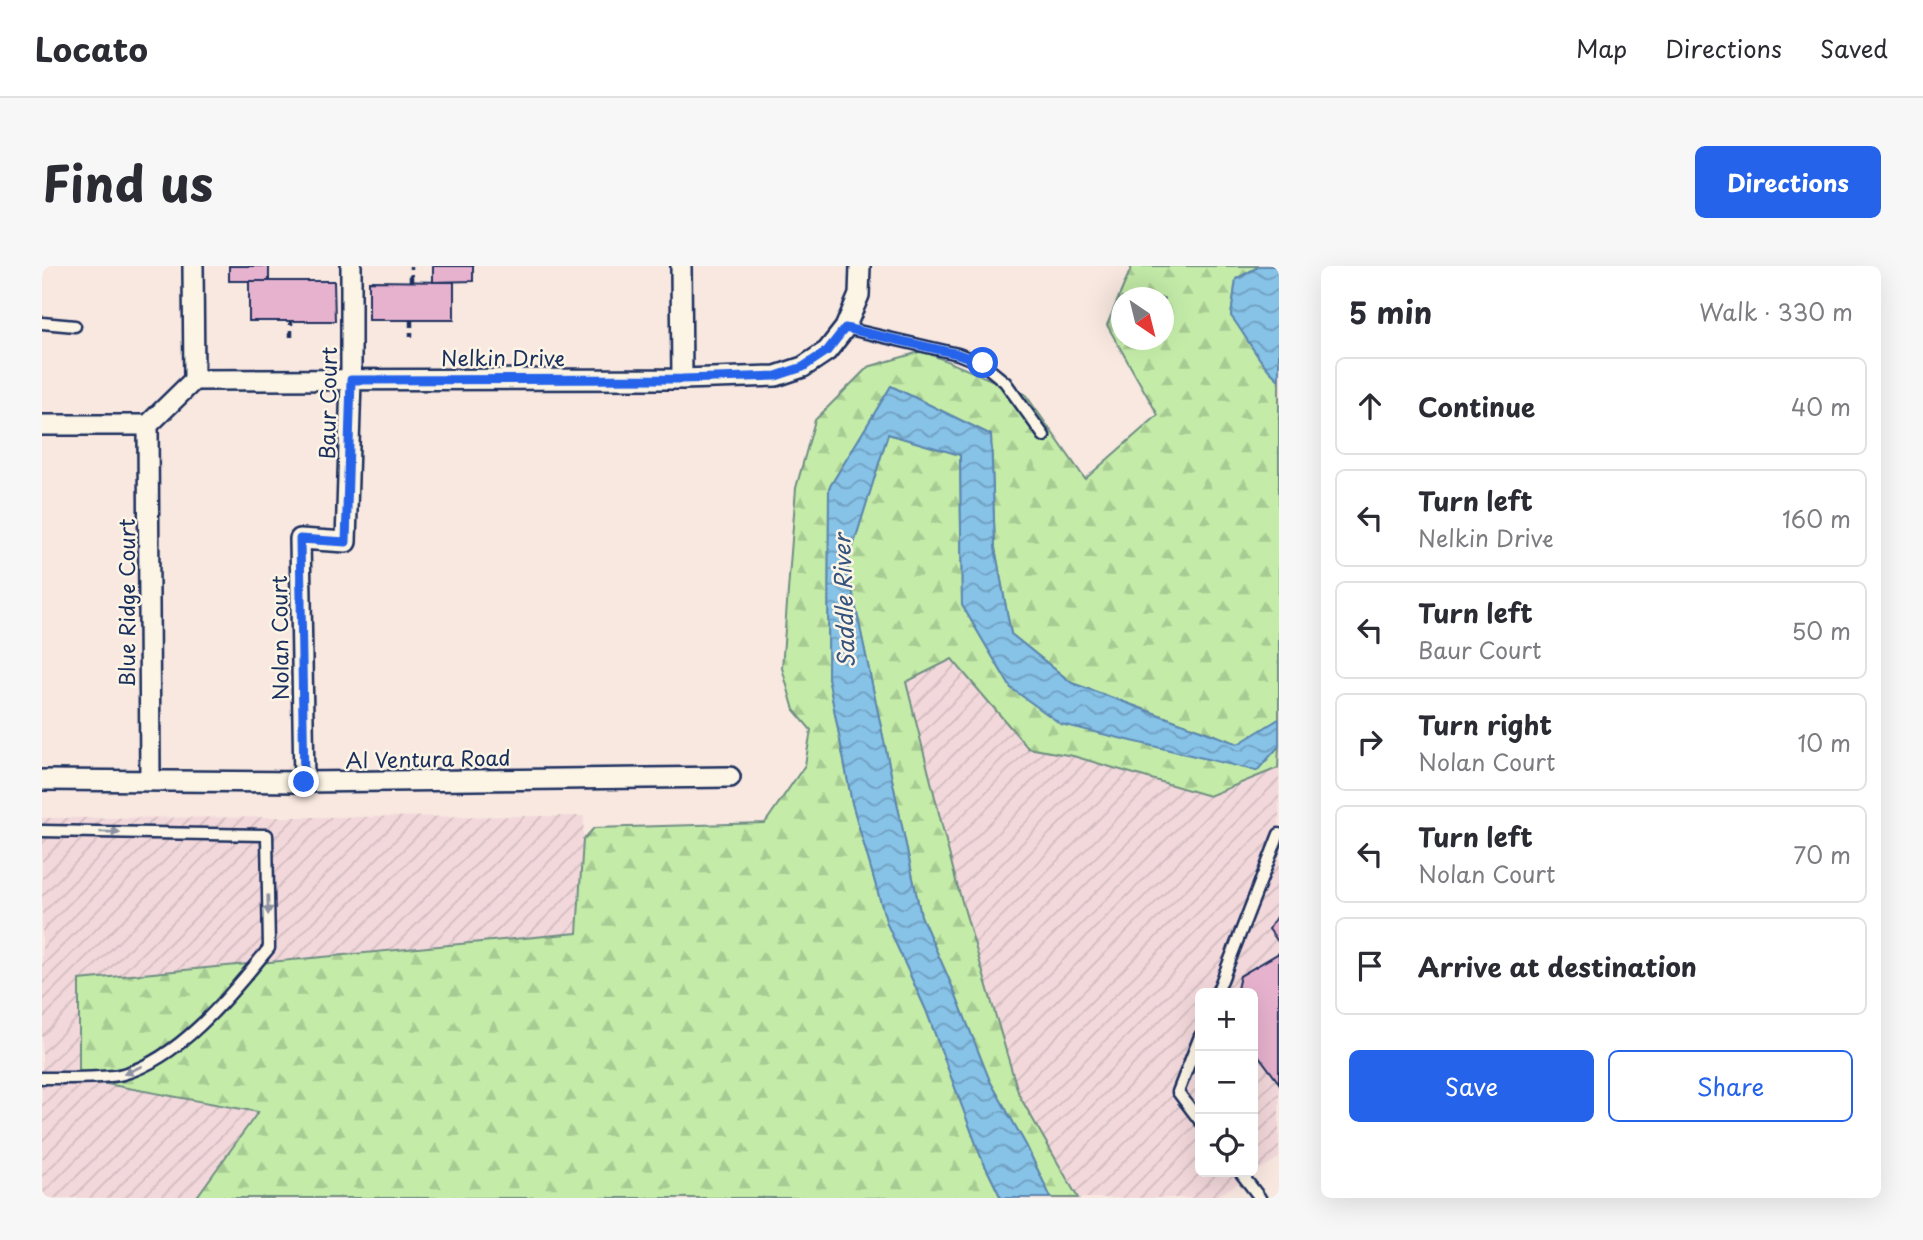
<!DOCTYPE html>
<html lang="en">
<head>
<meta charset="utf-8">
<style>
	:root { --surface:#fff; --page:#f7f7f7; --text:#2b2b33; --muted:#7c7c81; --line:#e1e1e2; --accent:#2563eb }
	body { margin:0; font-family:"Playpen Sans",sans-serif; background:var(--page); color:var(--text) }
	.controls { position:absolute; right:21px; bottom:21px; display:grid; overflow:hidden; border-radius:10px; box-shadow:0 7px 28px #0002 }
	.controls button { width:63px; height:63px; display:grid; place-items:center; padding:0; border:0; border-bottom:2px solid var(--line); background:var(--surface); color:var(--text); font:35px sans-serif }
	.compass { position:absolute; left:1069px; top:21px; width:63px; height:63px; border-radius:50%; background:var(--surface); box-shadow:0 7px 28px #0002; rotate:145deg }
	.stop { position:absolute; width:21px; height:21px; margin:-16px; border:5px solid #2563eb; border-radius:50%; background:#fff }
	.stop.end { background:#2563eb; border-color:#fff; box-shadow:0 2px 7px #0008 }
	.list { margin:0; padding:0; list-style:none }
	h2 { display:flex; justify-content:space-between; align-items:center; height:91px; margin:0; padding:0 28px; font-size:30px }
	h2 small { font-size:23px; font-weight:400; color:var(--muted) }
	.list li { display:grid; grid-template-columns:46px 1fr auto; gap:21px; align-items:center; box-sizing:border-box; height:98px; margin:0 14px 14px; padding:0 14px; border:2px solid var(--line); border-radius:10px }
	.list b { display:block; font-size:26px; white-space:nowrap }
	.list p { margin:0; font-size:23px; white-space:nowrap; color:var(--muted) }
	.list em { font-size:23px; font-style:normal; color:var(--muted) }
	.actions { display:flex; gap:14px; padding:21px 28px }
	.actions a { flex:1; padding:16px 0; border:2px solid var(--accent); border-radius:10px; text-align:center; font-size:24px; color:var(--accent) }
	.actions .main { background:var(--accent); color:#fff }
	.icon { flex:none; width:38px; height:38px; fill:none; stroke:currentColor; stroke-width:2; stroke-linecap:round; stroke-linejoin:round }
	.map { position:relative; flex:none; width:1237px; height:932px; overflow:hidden; border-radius:10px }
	header { display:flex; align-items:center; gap:42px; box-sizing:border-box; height:98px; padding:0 35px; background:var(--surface); border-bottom:2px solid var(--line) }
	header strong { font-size:33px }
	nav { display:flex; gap:38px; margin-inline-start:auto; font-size:24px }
	.intro { display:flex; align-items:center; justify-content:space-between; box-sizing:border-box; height:168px; padding:0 42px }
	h1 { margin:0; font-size:49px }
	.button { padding:18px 32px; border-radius:10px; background:var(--accent); color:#fff; font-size:24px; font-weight:700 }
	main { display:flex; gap:42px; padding:0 42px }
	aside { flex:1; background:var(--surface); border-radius:10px; box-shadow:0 7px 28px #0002 }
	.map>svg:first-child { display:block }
</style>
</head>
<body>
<header>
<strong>Locato</strong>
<nav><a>Map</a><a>Directions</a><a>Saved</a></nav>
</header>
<div class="intro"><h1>Find us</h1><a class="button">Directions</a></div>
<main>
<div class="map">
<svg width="1237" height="932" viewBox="0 0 1237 932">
	<defs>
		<pattern id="industrial-furrows" width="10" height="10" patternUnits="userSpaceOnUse" patternTransform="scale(1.75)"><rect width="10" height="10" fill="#f3d8db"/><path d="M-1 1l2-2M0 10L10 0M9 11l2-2" fill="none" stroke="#d0babe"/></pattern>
		<pattern id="forest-firs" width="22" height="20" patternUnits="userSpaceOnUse" patternTransform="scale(1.75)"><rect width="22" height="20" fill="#c4eca8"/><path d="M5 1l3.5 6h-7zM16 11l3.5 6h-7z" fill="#a8cb93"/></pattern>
		<pattern id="water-waves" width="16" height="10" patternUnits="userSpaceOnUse" patternTransform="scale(1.75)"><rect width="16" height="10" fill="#87c2e7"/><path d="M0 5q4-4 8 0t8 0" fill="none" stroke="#6e9ebe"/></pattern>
	</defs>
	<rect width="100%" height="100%" fill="#f8e8e0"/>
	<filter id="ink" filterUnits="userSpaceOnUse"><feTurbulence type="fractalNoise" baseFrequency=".0143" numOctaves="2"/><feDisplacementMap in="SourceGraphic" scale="14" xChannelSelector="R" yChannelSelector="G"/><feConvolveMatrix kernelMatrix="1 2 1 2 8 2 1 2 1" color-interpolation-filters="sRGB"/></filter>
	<g filter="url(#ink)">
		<path fill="url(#industrial-furrows)" fill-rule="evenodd" d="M910,392L986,482L1031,490L1167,530L1237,501V892L1172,932H1036L977,830L914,615L864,416ZM1158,727H1211V906H1158Z
			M542,550L536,667L38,714L37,813L217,846L154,932H0V552Z"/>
		<path fill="url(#forest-firs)" stroke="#708e83" stroke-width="2" fill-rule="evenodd" d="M1090,0H1218L1194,13L1189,50C1206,72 1215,95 1237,114V453L1197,478L1030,417L969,368L953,282L949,169L849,120L787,222L786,411L810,537L845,658L884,744L939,891L959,932H154L216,846L37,813V714L535,667L541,574L552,562L723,557L763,499L769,464L752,444L740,402L754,222L773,154L826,101L881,85L983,128L1043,213L1116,149L1065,59ZM1080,32H1122V74H1080Z
			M846,168L918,189L920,339L969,422L1214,505L1237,480L1236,502L1167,530L1031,490L986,482L910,393L864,416L914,615L977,829L1036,932H1009L984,879L948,815L913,727L879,650L805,300Z"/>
		<path fill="url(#water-waves)" stroke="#5c87b0" stroke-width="2" d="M1218,0H1237V114C1215,95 1206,72 1189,50L1194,13Z
			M849,120L949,169L953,282L969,368L1030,417L1196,478L1237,453V480L1215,505L1019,458L969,422L920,339L918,189L846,168L805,300L879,650L913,727L948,815L984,879L1009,932H959L939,891L884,744L845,658L810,537L786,411L787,222Z"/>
		<path fill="#e7b2ce" stroke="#1b2f5e" stroke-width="2" d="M187,0H227V15H187Z
			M391,0H431V15L391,16Z
			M207,15H292L293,55H207Z
			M327,15L412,16V54H327Z
			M1237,646V677L1227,663Z
			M1237,687V817L1211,782V727H1194L1198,710Z"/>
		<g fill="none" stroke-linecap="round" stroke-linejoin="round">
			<g stroke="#1b2f5e" stroke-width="15">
				<path id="lane" d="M0,57L33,60
					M803,62L916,88L941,98L963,116L1002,170
					M0,565L225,569L227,682C190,727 139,792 81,808C65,813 19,812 0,812
					M1175,727L1237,568
					M1158,770L1136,826L1158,855
					M1198,906L1218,932"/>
			</g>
			<g stroke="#1b2f5e" stroke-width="24">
				<path id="street" d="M151,0L152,114
					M639,0L640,113
					M152,114L640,113L734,110L761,101L785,85L803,62L817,29L818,0
					M0,159H106L152,114
					M106,159L108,515
					M0,514L262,516L688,511
					M262,516L258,273L304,276L309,114V0"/>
			</g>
			<path stroke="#1b2f5e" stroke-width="4.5" stroke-dasharray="7 5" stroke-linecap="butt" d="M369,15V0
				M369,54V71
				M249,71V55"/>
			<use href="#lane" stroke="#fcf5e5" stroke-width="10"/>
			<use href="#street" stroke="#fcf5e5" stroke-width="19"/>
		</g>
		<defs><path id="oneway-solid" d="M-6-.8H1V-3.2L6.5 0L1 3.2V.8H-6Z" transform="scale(1.75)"/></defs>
		<g fill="#8c92a2">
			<use href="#oneway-solid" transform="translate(68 566) rotate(1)"/>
			<use href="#oneway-solid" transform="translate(226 639) rotate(89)"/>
			<use href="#oneway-solid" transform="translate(91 804) rotate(156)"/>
		</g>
	</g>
	<g fill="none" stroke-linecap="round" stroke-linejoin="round" filter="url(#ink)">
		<path stroke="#2563eb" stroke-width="9" d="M262,516L258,273L304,276L309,114L640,113L734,110L761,101L785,85L803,62L916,88L941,97"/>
	</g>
	<g text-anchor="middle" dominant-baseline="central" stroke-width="5" stroke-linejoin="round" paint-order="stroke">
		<g font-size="21" fill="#1b2f5e" stroke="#fcf5e5">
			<text x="461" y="91">Nelkin Drive</text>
			<text transform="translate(285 137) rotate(-89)">Baur Court</text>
			<text transform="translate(84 337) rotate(-90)">Blue Ridge Court</text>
			<text transform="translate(237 372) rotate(-91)">Nolan Court</text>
			<text transform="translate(386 492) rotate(-1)">Al Ventura Road</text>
		</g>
		<g font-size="23" font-style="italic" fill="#365480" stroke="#fcf5e5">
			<text transform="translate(801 335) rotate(-92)">Saddle River</text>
		</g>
	</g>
</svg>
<div class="controls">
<button>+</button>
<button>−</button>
<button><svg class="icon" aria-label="locate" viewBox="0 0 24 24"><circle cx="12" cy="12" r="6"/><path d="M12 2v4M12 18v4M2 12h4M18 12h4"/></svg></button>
</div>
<svg class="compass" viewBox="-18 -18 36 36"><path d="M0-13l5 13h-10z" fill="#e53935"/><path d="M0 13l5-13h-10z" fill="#7c7c81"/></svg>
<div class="stop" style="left:941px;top:97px"></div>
<div class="stop end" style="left:262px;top:516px"></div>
</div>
<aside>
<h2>5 min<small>Walk · 330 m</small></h2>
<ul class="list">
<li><svg class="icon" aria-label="ahead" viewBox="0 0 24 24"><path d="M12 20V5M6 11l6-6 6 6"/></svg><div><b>Continue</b></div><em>40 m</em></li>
<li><svg class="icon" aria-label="left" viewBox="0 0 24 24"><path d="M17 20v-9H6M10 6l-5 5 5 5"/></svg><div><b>Turn left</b><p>Nelkin Drive</p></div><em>160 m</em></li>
<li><svg class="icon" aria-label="left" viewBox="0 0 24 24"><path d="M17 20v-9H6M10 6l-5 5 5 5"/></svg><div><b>Turn left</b><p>Baur Court</p></div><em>50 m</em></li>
<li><svg class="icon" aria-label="right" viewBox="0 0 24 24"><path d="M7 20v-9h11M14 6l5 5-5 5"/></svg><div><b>Turn right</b><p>Nolan Court</p></div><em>10 m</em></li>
<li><svg class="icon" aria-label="left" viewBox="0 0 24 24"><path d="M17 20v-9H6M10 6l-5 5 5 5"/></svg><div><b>Turn left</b><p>Nolan Court</p></div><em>70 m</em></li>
<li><svg class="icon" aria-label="arrive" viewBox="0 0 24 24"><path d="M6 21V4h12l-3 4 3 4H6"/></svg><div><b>Arrive at destination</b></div></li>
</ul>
<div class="actions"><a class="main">Save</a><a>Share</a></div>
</aside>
</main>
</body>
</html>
